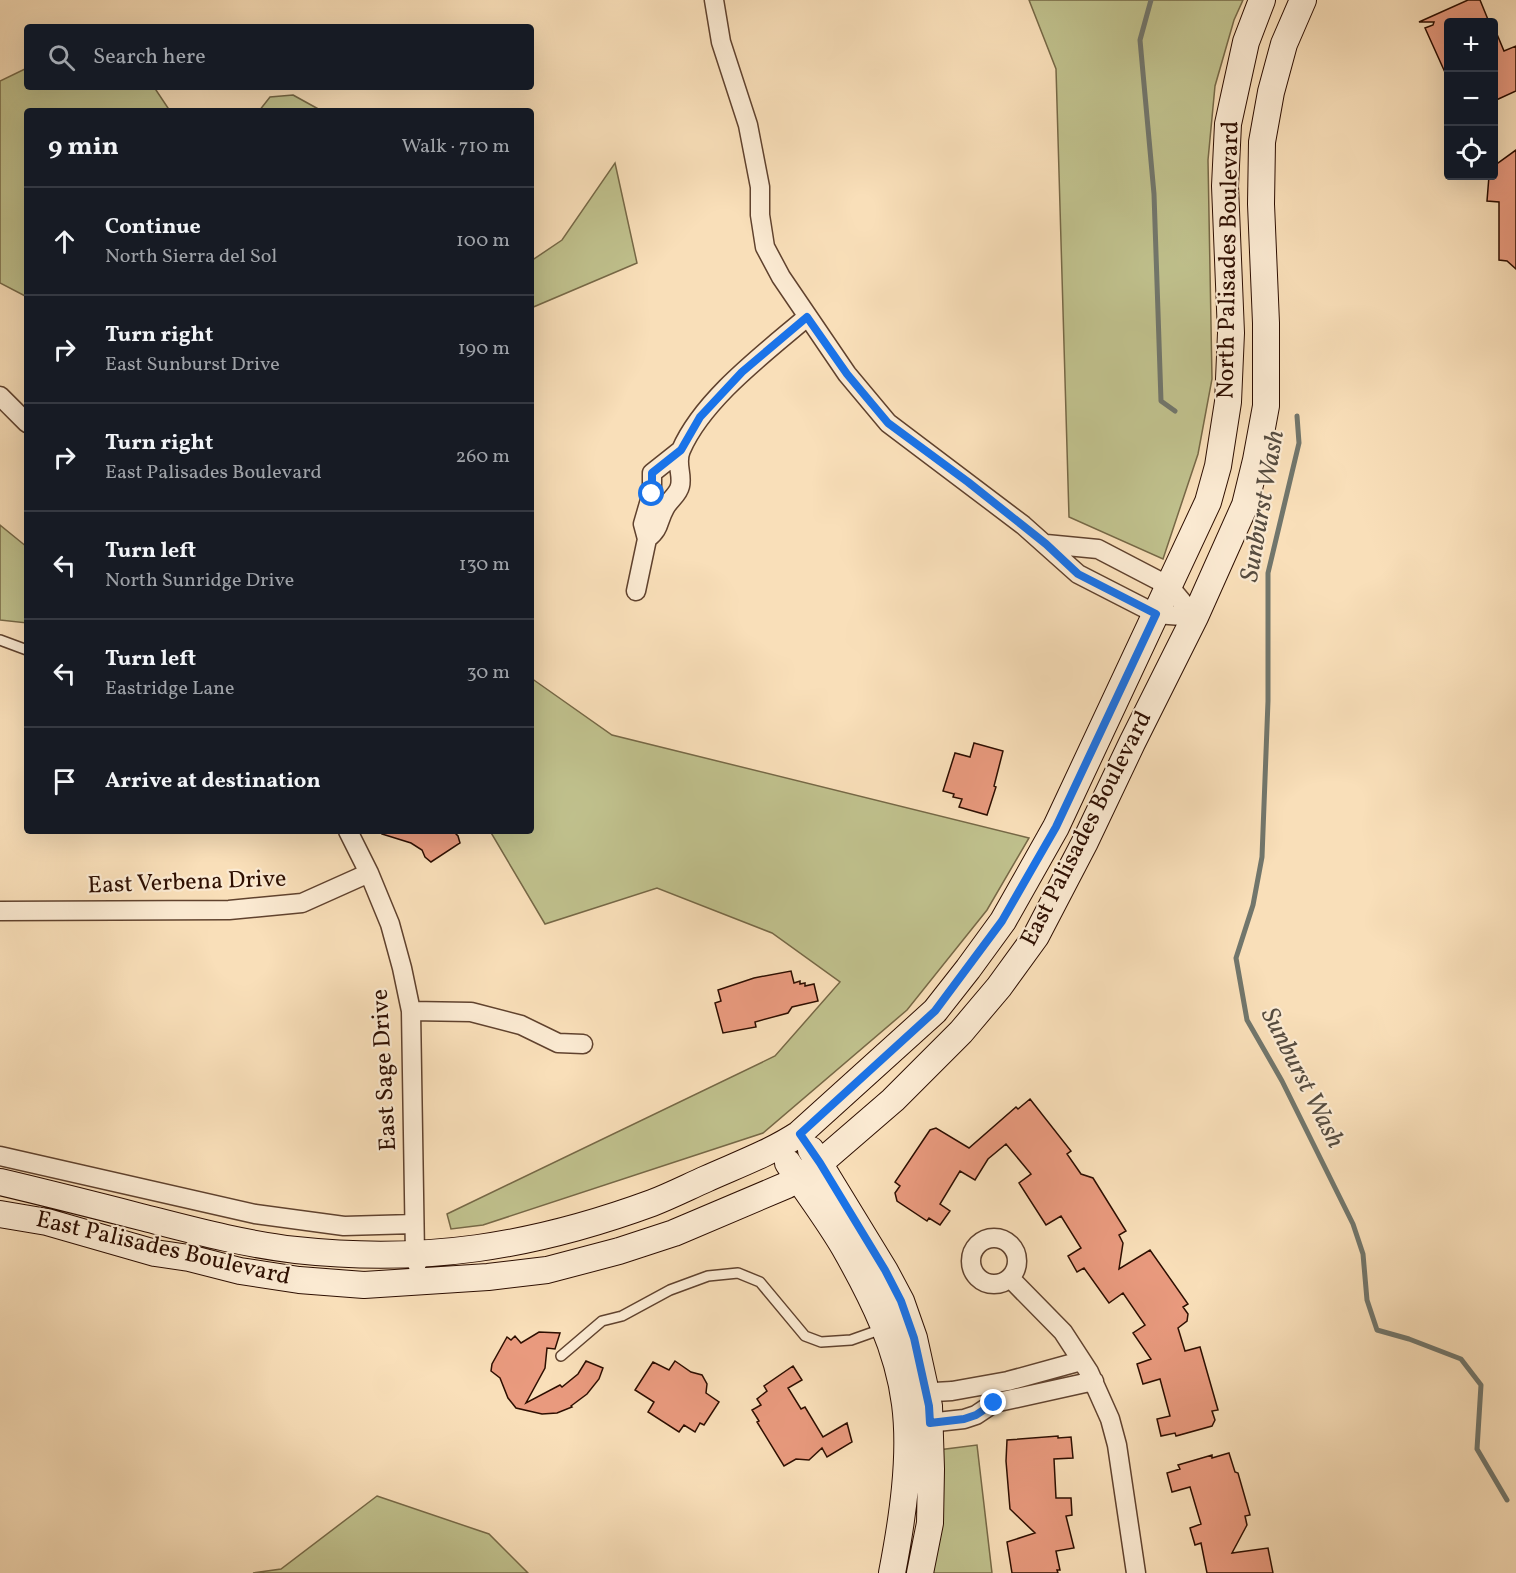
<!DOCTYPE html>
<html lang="en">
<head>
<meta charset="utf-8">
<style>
	:root { --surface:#171b24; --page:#20242c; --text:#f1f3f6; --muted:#9ea1a6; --line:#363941 }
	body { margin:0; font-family:Vollkorn,serif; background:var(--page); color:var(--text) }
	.controls { position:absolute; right:18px; top:18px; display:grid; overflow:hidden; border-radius:6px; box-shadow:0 6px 24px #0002 }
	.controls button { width:54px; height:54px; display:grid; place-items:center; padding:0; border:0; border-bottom:2px solid var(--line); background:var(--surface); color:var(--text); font:30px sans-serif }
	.stop { position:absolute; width:18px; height:18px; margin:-14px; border:4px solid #1a73e8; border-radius:50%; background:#fff }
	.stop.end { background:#1a73e8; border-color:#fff; box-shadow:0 2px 6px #0008 }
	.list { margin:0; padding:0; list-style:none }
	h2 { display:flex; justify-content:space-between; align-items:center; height:78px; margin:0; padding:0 24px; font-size:26px }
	h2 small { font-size:20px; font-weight:400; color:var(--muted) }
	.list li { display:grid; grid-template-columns:39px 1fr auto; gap:18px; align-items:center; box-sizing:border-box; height:108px; padding:0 24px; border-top:2px solid var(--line) }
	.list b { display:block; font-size:22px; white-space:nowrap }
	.list p { margin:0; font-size:20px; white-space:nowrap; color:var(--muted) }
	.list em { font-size:20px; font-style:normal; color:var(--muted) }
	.icon { flex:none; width:33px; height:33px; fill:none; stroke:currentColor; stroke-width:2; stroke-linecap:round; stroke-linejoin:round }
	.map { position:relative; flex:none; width:1516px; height:1573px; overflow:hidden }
	.search { position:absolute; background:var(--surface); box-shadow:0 6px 24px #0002; left:24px; top:24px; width:510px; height:66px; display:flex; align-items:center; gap:15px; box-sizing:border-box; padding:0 21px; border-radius:6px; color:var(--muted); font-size:22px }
	.panel { position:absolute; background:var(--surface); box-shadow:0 6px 24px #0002; left:24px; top:108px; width:510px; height:726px; border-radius:6px }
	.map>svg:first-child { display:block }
</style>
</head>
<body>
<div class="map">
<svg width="1516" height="1573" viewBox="0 0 1516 1573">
	<rect width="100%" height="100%" fill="#f9dfb9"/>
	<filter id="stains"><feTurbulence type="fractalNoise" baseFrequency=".00333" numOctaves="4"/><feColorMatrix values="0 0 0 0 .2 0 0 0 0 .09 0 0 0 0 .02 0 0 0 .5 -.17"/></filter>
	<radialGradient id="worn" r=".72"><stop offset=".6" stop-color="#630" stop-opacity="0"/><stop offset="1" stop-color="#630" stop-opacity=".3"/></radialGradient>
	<path fill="#c0c18d" stroke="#766846" stroke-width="1.5" d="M1029,0H1243L1234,20L1215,86L1208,160L1212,379L1198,454L1163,559L1069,517L1056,69Z
		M27,68V87H154L170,111H27V297L0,283V81Z
		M293,95L322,111H259L270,97Z
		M615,163L637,263L531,308V261L562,240Z
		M0,525L27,547V623L0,620Z
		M531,678L612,735L1029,838L987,910L907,1010L763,1133L483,1225L451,1229L447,1214L775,1056L840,982L772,933L657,888L545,924L490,831H531Z
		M977,1445L992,1573H926L938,1450Z
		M377,1496L489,1534L528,1573H253L281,1569Z"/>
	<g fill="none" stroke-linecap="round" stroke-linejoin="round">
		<path stroke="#71766c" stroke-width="5" d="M1151,0L1140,40L1154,194L1161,401L1175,411
			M1297,416L1299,443L1268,573V701L1262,857L1253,905L1236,958L1247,1020L1282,1081L1353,1224L1363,1254L1367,1300L1377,1330L1409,1339L1461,1359L1481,1385L1477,1449L1507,1500"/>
	</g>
	<path fill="#e99a7e" stroke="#2d0e00" stroke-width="1.5" d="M1468,0H1480L1489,22H1449L1448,79L1425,28L1433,25L1434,22H1419Z
		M1494,27L1504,51L1516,46V91L1494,101Z
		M1516,150V269L1507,261L1499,260V202L1487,201L1489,176H1494V166Z
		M974,743L1003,751L994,786L996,787L987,815L959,807L962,799L953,797L954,794L943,791L955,753L970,757Z
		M383,831H453L458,836L460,843L431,862L425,857L422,850L411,843L382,834Z
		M791,971L794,983L800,981V984L805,983V986L814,984L818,1001L792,1007L788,1013L755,1022L756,1027L723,1033L715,1003L721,1001L718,990L754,978Z
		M1030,1099L1071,1151L1067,1154L1081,1174L1093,1178L1126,1231L1119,1235L1123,1243L1119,1269L1150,1250L1188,1304L1183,1307L1188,1314L1187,1321L1178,1328L1185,1351L1200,1347L1218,1410L1212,1411L1215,1420L1212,1426L1176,1436L1175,1433L1161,1436L1157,1419L1170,1416L1160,1379L1143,1384L1137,1364L1151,1359L1133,1333L1145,1325L1123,1293L1109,1303L1084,1268L1077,1272L1068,1256L1081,1248L1061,1216L1046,1225L1019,1183L1031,1174L1006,1144L988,1159L975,1180L960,1171L940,1204L950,1211L940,1225L929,1218L927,1221L897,1201L895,1193L900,1186L895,1182L930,1130L936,1128L969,1148L1016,1107L1018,1109Z
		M539,1332L560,1333L555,1349L547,1348L545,1368L526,1403L560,1385L562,1387L578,1374L586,1361L603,1368L599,1379L587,1394L571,1406L572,1407L557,1413L542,1414L516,1408L508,1398L500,1378L491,1371L492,1364L507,1337L511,1340L515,1336L521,1343Z
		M675,1361L691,1372L702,1375L707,1384L706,1393L719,1402L704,1425L700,1423L695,1432L684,1425L679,1432L648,1412L654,1402L635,1390L653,1362L669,1370Z
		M793,1366L802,1380L788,1388L801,1409L805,1407L823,1437L847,1423L852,1442L827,1457L822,1448L809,1460L796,1459L784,1466L757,1422L759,1421L752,1410L761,1405L757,1399L767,1391L764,1386Z
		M1058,1436V1438L1071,1437L1073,1458L1054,1459L1056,1498H1071L1072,1515L1066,1516L1074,1548L1056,1551L1060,1570H1057L1058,1573H1012L1007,1542L1035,1533L1010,1509L1006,1461L1007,1440Z
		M1229,1453L1235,1472L1238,1473L1250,1515L1245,1516L1247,1525L1232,1553L1268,1548L1273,1573H1207L1201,1543L1195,1545L1190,1528L1201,1524L1190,1487L1172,1492L1167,1473L1180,1469L1178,1465L1212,1455V1458Z"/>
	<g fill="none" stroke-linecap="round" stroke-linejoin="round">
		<g stroke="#60422e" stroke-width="12">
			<path id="lane" d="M0,640L27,650
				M561,1356L602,1321L622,1316L670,1290L708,1276L738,1273L760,1282L805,1336L821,1342L851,1340L882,1329"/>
		</g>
		<g stroke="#60422e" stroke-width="21">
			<path id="street" d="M714,0L721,42L748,125L760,187V215L765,247L781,277L847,374L888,423L1023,525L1078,574L1156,614L1195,617
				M0,396L27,423
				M647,539C661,528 657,522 665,508C669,500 678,495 680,486C683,474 675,463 681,450C703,399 765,353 807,317
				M1046,544L1098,549L1169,586L1195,617
				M636,591L647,539L643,524L652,493V473L681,450
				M348,831L369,873L390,924L402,968L411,1011L415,1255L417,1264
				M0,911L229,910L302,903L369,873
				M411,1011L471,1012L521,1025L558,1043L583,1044
				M0,1156L255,1214L344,1226L414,1224
				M971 1261a23 23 0 1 1 46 0a23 23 0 1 1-46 0Z
				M1010,1278L1063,1332L1089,1372L1110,1419L1117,1445L1136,1573
				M917,1393L952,1391L1008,1381L1081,1361
				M919,1424L964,1419L976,1415L994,1403L1094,1381"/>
		</g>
		<g stroke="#2d0e00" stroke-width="28">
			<path id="secondary" d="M811,1150L885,1271L901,1301L914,1338L929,1406L931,1469L930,1523L920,1573
				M788,1163C806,1191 827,1218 844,1247C872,1296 898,1348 905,1404C912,1457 902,1521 892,1573
				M0,1182C47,1193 94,1205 141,1217C192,1230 243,1244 296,1250C423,1264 532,1247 652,1203C670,1196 688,1187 706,1179C737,1165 770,1153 799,1134L935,1011L968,969L1003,921L1056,827L1208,502L1218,466L1228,402L1231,333L1225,186L1228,124L1246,42L1262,0
				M0,1214L47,1222L155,1253L189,1258L240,1271L299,1280L364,1285L488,1277L547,1270L619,1251L674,1233L787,1185L820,1163L893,1100L961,1032L999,987L1036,936L1085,842L1132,743L1195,617L1245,505L1256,460L1266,406V323L1261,204L1262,142L1271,92L1284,44L1303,0"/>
		</g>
		<use href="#lane" stroke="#fbead2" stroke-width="9"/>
		<use href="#street" stroke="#fbead2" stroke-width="18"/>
		<use href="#secondary" stroke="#fbead2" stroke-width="26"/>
	</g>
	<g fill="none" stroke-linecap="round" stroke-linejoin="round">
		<path stroke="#1a73e8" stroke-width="8" d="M652,494V473L681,450L700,417L742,372L807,317L847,374L888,423L968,482L1046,544L1078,574L1156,614L1056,827L1002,921L935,1011L800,1134L820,1163L885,1270L901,1301L914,1338L929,1406L930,1423L964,1419L976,1415L994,1403"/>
	</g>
	<g text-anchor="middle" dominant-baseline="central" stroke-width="4.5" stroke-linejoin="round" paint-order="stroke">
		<g font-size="24" fill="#2d0e00" stroke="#fbead2">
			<text transform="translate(1229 260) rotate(-89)">North Palisades Boulevard</text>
			<text transform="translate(1087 829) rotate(-63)">East Palisades Boulevard</text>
			<text transform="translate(187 883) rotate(-2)">East Verbena Drive</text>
			<text transform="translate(385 1070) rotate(-93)">East Sage Drive</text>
			<text transform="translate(163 1249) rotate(13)">East Palisades Boulevard</text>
		</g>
		<g font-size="26" font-style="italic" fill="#554b3f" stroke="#fbead2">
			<text transform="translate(1263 506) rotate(-80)">Sunburst Wash</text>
			<text transform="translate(1302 1078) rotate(63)">Sunburst Wash</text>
		</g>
	</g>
	<rect width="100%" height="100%" filter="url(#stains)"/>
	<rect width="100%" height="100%" fill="url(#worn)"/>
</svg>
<div class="controls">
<button>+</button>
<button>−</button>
<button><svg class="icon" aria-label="locate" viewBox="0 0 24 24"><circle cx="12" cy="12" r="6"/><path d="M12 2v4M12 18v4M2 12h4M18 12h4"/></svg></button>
</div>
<div class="stop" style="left:652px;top:494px"></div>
<div class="stop end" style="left:994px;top:1403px"></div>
<div class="search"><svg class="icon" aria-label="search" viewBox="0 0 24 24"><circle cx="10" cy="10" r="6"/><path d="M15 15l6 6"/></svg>Search here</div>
<section class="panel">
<h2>9 min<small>Walk · 710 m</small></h2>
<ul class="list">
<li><svg class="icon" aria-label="ahead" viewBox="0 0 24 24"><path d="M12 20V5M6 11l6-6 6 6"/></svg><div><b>Continue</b><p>North Sierra del Sol</p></div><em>100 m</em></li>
<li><svg class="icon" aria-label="right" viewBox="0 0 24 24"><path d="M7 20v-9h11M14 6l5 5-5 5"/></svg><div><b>Turn right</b><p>East Sunburst Drive</p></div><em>190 m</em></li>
<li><svg class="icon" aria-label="right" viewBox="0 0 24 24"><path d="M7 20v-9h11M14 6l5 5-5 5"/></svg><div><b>Turn right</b><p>East Palisades Boulevard</p></div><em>260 m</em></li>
<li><svg class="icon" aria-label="left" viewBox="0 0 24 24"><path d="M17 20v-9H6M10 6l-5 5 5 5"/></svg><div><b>Turn left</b><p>North Sunridge Drive</p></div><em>130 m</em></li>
<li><svg class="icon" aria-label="left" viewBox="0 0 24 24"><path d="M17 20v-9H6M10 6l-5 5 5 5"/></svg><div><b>Turn left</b><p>Eastridge Lane</p></div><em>30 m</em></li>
<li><svg class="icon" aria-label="arrive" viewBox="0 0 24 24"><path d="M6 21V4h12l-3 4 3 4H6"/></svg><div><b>Arrive at destination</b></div></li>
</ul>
</section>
</div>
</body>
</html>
